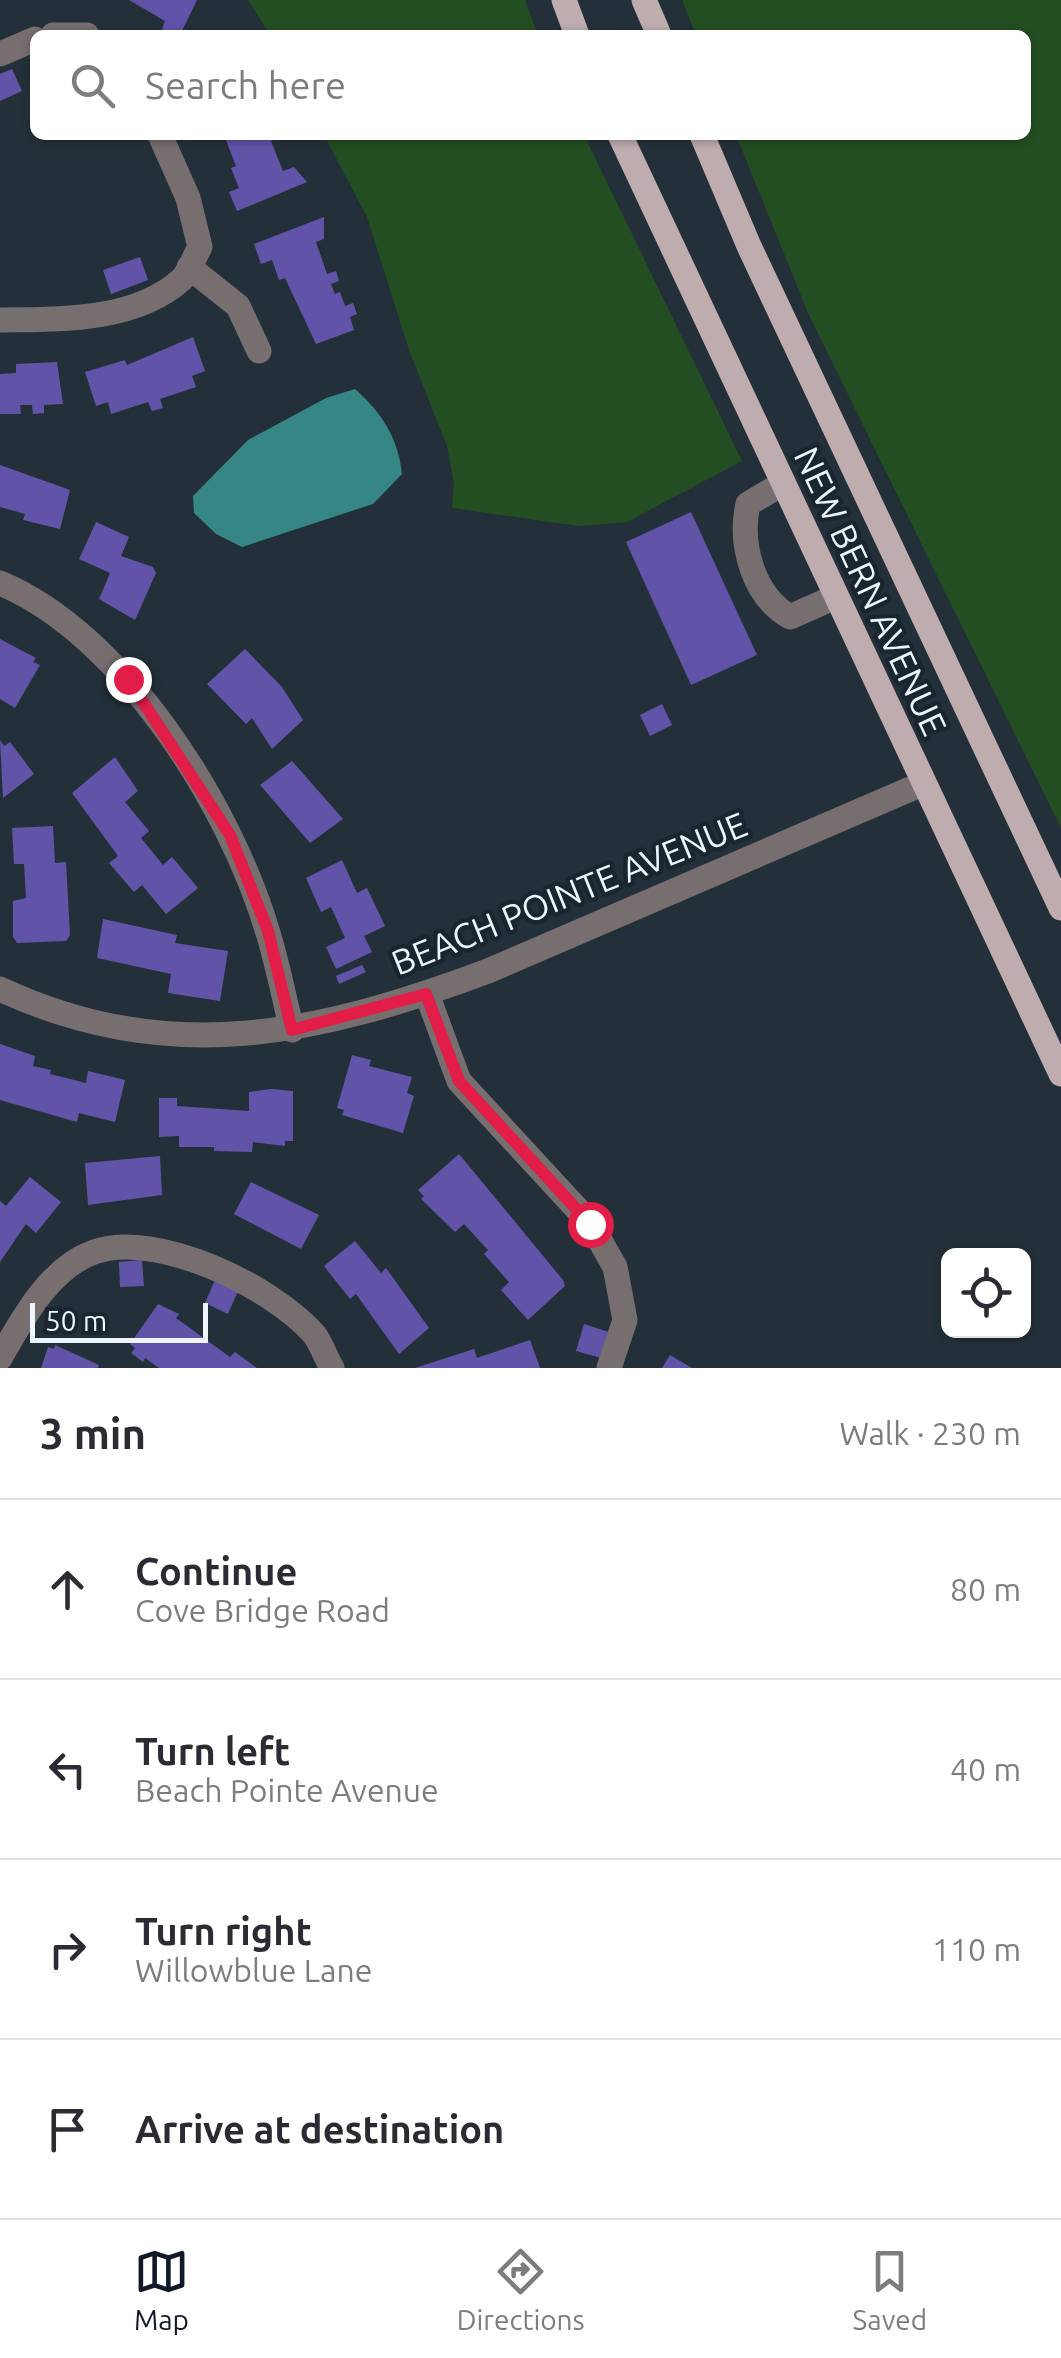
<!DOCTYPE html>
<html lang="en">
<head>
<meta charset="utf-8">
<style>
	:root { --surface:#fff; --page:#f7f7f7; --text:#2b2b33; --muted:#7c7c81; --line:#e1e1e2; --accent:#111827 }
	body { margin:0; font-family:Ubuntu,sans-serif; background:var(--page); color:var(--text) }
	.controls { position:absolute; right:30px; bottom:30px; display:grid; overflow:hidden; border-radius:15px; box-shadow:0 2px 8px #0004 }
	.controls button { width:90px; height:90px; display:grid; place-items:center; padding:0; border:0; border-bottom:2px solid var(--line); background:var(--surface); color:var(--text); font:50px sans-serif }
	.scale { position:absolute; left:30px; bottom:25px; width:178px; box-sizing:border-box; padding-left:10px; border:5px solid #eef6fd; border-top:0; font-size:28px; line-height:35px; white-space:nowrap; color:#eef6fd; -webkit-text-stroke:8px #1a262f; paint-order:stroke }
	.stop { position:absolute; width:30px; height:30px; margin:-22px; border:8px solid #e11d48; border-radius:50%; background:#fff }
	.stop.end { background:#e11d48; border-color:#fff; box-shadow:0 2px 10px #0008 }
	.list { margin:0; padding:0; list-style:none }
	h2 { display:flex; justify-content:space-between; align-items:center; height:130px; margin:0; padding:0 40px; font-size:42px }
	h2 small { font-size:32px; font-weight:400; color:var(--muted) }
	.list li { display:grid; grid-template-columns:65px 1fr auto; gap:30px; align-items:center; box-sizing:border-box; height:180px; padding:0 40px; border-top:2px solid var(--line) }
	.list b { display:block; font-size:38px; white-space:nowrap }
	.list p { margin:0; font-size:32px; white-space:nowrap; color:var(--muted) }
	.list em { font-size:32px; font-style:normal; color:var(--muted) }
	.icon { flex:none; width:55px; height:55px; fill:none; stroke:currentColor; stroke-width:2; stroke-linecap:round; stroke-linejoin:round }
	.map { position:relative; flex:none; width:1061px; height:1368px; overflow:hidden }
	.search { position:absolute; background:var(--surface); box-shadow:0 2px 8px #0004; left:30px; right:30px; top:30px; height:110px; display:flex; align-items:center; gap:25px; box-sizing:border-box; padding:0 35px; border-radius:15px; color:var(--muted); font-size:38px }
	.sheet { height:850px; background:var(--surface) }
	nav { display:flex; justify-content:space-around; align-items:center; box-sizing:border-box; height:140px; border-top:2px solid var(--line); background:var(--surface); font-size:28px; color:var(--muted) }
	nav a { display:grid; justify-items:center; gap:5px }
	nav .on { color:var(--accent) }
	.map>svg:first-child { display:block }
</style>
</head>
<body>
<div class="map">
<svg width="1061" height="1368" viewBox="0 0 1061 1368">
	<rect width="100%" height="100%" fill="#243039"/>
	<path fill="#234e21" d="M248,0H525L538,35H270Z
		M682,0H1061V828L808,313L736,135H1026V35H696Z
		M324,135H584L742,461L627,522L578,526L452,508L454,484L447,446L409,350L367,217Z"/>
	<path fill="#358685" d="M355,389C382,413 398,438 402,474L373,504L242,547L216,534L194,513L193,496L248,440L326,398Z"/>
	<path fill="#6154a8" d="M129,0H197L180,35L161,32L165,21Z
		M12,69L22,91L0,101V74Z
		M224,135H285L271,141L283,171L294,167L307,182L237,211L229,192L239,188L231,168L236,166Z
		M324,217V239L316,242L327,274L336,271L339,281L331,284L335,294L340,292L345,306L353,303L357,314L350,317L354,330L316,344L285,278L279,280L272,260L261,264L254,244Z
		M140,257L148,280L111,294L103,270Z
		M193,337L205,371L192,376L196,387L160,399L163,408L152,411L148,402L111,414L108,402L96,406L85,372L125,360L127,365Z
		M57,362L63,404L44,405V413L33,414L32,405H20L21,414H0V374L16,373V364Z
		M0,465L70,490L60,529L23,520L25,514L0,507Z
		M691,512L757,655L691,685L626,542Z
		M96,522L129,537L121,556L153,567L156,573L135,620L99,599L110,573L79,559Z
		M0,639L36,658L33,662L40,665L15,708L0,699Z
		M245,649L282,687L303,720L272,749L252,718L246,724L207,684Z
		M662,704L672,725L650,736L640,715Z
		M0,740L4,746L10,742L34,774L3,798Z
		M115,757L138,791L125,802L149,831L141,838L163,865L172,857L198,888L166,914L142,885L134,892L109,863L118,856L72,793Z
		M292,761L343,819L310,843L260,785Z
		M53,826L55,863L66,862L70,935L66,941L17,943L13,937V901L26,898L24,864H14L12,828Z
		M342,860L357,893L367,888L385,926L364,936L372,952L336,969L326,947L345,938L331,907L321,912L306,878Z
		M103,919L177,935L175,943L228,951L220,1001L168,993L171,974L97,958Z
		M362,965L366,972L339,984L336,976Z
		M0,1044L35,1056L33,1066L51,1070L50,1074L86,1083L88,1071L125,1080L115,1122L79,1113L77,1122L0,1100Z
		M352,1055L371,1060L369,1066L412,1077L407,1093L414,1096L403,1133L342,1115L344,1110L337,1108Z
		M271,1089L293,1091V1141H285V1146L253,1142L252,1152L214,1151V1147H179V1136L159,1137V1098H177V1106L249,1111V1092Z
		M459,1154L563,1280L565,1286L528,1320L501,1290L509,1282L484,1254L488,1250L464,1224L455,1232L421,1199L424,1196L418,1190Z
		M160,1156L162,1195L88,1205L85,1163Z
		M30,1177L61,1202L36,1233L26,1224L0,1262V1201L6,1206Z
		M251,1182L319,1215L301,1249L234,1214Z
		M355,1241L381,1273L386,1268L429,1328L399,1354L356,1294L350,1299L324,1266Z
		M142,1260L144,1286L120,1287L119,1262Z
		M215,1280L238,1291L228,1314L205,1303Z
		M158,1304L179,1314L176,1318L230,1357L235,1352L257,1368H159L145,1358L143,1362L131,1353L135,1348L130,1344Z
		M584,1324L609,1332L601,1358L576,1351Z
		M530,1340L540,1368H415L474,1349L477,1358Z
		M55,1345L99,1365L98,1368H41L48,1347L54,1349Z
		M670,1355L692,1368H662Z"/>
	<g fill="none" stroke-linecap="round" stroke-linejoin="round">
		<path stroke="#766e6f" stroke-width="25" d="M53,35H87
			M0,54L35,39
			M189,267L238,306L259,351
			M0,320C58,319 134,322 181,280C189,273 194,257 200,247L188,198L160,135
			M782,484L748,504C739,544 753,596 790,617L835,597
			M0,583C124,635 231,807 268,933C278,965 284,998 292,1030
			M0,989C170,1068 319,1034 488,971L922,784
			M427,994L459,1081L590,1223L615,1267L625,1320L609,1368
			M0,1358C22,1320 49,1268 94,1252C157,1230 271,1286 314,1334C321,1343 326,1358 332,1368"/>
		<path stroke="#beacae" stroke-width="25" d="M564,0L577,35
			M644,0L659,35
			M620,135L1061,1074
			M702,135L749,246L1061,908"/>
	</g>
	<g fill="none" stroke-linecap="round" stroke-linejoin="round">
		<path stroke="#e11d48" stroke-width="12" d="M128,679L230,835L268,931L292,1030L426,994L459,1081L590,1224"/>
	</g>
	<g text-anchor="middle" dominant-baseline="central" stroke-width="9" stroke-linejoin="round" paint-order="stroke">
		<g font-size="35" fill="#eef6fd" stroke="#1a262f">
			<text transform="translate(871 591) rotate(65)">NEW BERN AVENUE</text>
			<text transform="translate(569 893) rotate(-22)">BEACH POINTE AVENUE</text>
		</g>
	</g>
</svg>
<div class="controls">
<button><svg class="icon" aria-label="locate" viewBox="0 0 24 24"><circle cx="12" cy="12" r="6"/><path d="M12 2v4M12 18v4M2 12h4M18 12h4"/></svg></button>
</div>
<div class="scale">50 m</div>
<div class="stop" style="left:590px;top:1224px"></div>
<div class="stop end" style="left:128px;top:679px"></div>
<div class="search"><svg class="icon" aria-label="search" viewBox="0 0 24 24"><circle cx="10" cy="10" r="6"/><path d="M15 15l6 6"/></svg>Search here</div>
</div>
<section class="sheet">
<h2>3 min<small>Walk · 230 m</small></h2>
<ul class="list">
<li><svg class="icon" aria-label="ahead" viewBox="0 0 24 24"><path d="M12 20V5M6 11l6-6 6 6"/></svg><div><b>Continue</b><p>Cove Bridge Road</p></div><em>80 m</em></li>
<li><svg class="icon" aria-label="left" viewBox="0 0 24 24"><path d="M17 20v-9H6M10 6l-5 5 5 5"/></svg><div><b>Turn left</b><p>Beach Pointe Avenue</p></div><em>40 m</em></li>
<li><svg class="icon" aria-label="right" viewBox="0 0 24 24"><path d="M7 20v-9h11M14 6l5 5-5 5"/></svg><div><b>Turn right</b><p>Willowblue Lane</p></div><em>110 m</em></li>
<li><svg class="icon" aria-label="arrive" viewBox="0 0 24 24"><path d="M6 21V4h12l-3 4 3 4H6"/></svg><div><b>Arrive at destination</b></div></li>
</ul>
</section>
<nav>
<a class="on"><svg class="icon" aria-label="map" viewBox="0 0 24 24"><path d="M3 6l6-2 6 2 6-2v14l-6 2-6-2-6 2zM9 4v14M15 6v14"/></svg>Map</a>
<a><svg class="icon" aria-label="directions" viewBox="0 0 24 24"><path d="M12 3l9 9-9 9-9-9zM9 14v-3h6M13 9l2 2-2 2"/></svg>Directions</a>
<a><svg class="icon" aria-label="saved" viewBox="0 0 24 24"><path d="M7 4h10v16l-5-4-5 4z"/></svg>Saved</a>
</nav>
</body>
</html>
